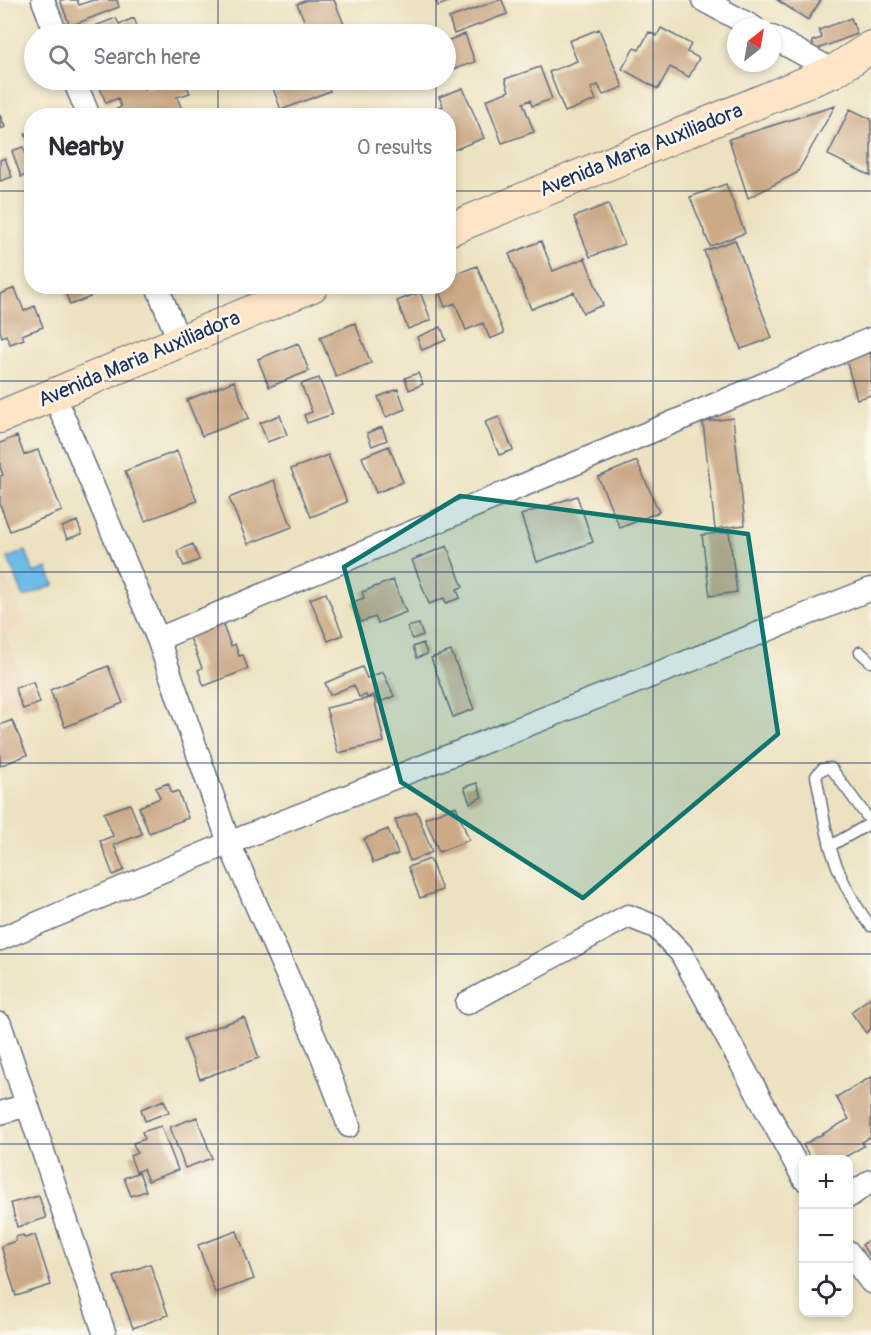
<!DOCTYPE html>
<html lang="en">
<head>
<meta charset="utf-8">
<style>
	:root { --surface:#fff; --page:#f2f2f3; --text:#2b2b33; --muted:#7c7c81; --line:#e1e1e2 }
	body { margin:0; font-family:Pangolin,sans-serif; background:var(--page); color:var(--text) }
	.controls { position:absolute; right:18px; bottom:18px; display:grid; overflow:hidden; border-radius:12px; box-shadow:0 3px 9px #0003 }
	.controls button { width:54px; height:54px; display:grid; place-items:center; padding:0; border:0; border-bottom:2px solid var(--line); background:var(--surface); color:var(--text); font:30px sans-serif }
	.compass { position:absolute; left:727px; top:18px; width:54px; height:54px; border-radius:50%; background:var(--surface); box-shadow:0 3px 9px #0003; rotate:31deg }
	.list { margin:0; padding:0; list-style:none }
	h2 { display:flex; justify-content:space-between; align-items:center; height:78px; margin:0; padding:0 24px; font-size:26px }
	h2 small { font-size:20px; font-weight:400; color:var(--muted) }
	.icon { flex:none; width:33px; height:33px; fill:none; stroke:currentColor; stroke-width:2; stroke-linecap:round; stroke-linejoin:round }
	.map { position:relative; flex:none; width:871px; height:1335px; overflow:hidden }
	.search { position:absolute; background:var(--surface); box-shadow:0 3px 9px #0003; left:24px; top:24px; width:432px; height:66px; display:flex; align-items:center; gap:15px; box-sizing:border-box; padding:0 21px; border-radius:33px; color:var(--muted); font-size:22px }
	.panel { position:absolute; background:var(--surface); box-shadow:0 3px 9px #0003; left:24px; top:108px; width:432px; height:186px; border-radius:24px }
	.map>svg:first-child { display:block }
</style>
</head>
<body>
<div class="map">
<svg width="871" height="1335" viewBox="0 0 871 1335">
	<rect width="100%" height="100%" fill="#fbf7ec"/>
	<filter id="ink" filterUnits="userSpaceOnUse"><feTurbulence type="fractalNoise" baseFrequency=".0167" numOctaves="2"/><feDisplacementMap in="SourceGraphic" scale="12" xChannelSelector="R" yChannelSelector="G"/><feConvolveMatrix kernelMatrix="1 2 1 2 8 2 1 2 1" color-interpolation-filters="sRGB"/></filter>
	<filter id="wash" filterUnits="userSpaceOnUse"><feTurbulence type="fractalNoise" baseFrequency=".008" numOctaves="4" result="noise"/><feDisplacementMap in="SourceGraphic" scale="24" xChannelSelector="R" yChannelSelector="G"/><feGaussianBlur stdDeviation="1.35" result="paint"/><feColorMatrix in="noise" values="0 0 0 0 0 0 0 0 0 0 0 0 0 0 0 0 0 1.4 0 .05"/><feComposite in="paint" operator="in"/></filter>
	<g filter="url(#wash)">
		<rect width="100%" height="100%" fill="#ece2c1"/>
		<path fill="#ecd7ba" d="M0,570H2L24,624L9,633L6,637L25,685L15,688L21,703L0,712Z"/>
		<path fill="#6ebbe8" stroke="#4475a3" stroke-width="1.5" d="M26,551L34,573L47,568L54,585L24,597L8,558Z"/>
		<g id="blocks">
			<path fill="#ca8" d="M60,0H77L79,5L93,0H117L119,7L70,26Z
				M307,0H334L348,34H310L297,4Z
				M436,0H453L438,6Z
				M499,0H502L507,14L454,34L449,18Z
				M777,0H821L808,20Z
				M116,18L119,24L134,18L140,34H79V32Z
				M851,18L857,34L815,50L812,41L822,38L819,30Z
				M661,28L691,44L687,52L699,58L689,77L670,67L658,89L622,69L634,48L639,50L649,32L657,36Z
				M599,29L623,87L603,95L598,85L591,88L596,100L565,112L549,72L577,61L569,41Z
				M465,34L475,62L451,70L446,55V41Z
				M540,67L552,99L532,106L530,100L523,103L534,132L502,143L486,100L509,91L505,79Z
				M97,80H140L144,89L170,80H184L190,93L177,97L182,110L166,116H117L115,110L121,107L118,98L106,103Z
				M285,80H325L330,91L281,110L272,85Z
				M334,80H348L336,85Z
				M463,88L484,138L448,152V116L419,115L443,106L439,97Z
				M835,106L797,173L748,198L729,139Z
				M850,109L871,119V176L828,155Z
				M0,115L5,127L0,129Z
				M32,131V150H31L25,134Z
				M23,147L32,169V173L21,177L12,151Z
				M5,158L12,177L0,181V160Z
				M726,184L745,233L710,246L690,197Z
				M608,204L624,244L590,257L574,217Z
				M735,240L772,338L741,349L704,251Z
				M541,241L553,271L585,258L603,305L583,313L574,292L531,309L509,254Z
				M477,266L504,333L490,339L483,323L466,330L455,303L445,307L437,286H448V277Z
				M63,286H86L90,297L70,305Z
				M15,288L24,311L35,306L43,327L22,335L24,339L10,344L6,335L2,337L0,331V294Z
				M420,292L431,320L408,329L397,301Z
				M355,323L371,363L336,377L320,337Z
				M441,327L446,340L422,350L417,337Z
				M298,343L309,371L269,387L258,359Z
				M871,352V395L857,399L846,359Z
				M418,373L423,384L409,390L405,378Z
				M319,378L333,414L307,423L304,415L312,412L301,384Z
				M234,381L249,418L202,436L187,400Z
				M398,389L405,409L386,417L378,397Z
				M280,415L287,435L267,442L260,423Z
				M499,417L513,450L499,455L485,422Z
				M733,418L745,525L715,529L703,422Z
				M382,427L387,440L372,446L367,433Z
				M17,436L24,455L38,450L62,511L10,531L0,504V476L3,475L0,467V443Z
				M389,446L403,482L376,493L362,457Z
				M177,451L197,501L145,521L125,471Z
				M328,455L347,502L311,517L291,469Z
				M637,461L659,512L620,528L598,477Z
				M274,480L292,527L248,544L229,498Z
				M577,496L593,542L537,562L521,515Z
				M77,521L82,534L67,539L62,527Z
				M729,532L737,592L710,596L702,535Z
				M193,544L199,560L184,566L177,551Z
				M447,546L463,587L457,589L460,598L446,603L444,598L429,604L412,560Z
				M393,580L406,612L378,623L375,617L361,622L353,602L364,598L362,592Z
				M326,593L343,635L328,641L310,599Z
				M222,623L231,646L235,644L239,656L243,655L248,669L204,686L198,670L202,668L189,635Z
				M419,624L423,635L412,639L407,627Z
				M423,643L427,654L417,658L413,647Z
				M451,651L474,709L453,717L431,658Z
				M108,666L123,703L65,727L50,690Z
				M362,667L367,678L383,672L394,696L378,703L374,694L367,698L366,695L359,697L354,685L330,695L325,683Z
				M33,682L40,703L23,709L15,688Z
				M374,697L384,742L338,753L326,708Z
				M12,720L27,755L0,766V725Z
				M168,783L172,793L178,791L188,818L149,833L139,807L160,798L156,788Z
				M477,783L482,797L470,803L464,787Z
				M130,804L142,834L114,845L124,870L113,875L100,841L113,836L104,813Z
				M456,806L469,840L439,852L425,818Z
				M417,812L432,852L410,861L395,820Z
				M388,829L398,854L373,863L364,839Z
				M430,859L442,890L420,898L408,867Z
				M871,997V1029L866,1033L851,1012Z
				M244,1017L259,1058L200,1079L184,1039Z
				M871,1077V1137L862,1142L864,1146L840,1160H812L803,1145L849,1119L836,1097Z
				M164,1100L169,1112L145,1121L141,1109Z
				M197,1117L212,1158L185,1168L170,1127Z
				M161,1126L178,1170L148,1181L143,1169L136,1172L130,1156L137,1153L133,1143L145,1139L142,1132Z
				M139,1172L146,1191L131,1196L124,1178Z
				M39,1196L46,1218L17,1227L11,1203Z
				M237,1231L254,1279L215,1293L198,1245Z
				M23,1235L25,1238L35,1235L51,1285L16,1296L1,1246L16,1241L15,1237Z
				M871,1238V1258L862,1245Z
				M150,1264L168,1315L133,1328L114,1277Z"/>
		</g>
	</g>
	<g filter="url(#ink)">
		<use href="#blocks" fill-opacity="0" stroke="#646e81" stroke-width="1.5"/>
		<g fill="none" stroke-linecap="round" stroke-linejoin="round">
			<g stroke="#646e81" stroke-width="13">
				<path id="service" d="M860,652L871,662
					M871,822L831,768L822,769L816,776C821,799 824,823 830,846C838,873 853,904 871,926
					M830,846L871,823"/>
			</g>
			<g stroke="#646e81" stroke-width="25">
				<path id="minor" d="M43,0L56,34
					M703,0L753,27
					M772,37L834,71
					M74,80L89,116
					M157,286L179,341
					M54,395L158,639L229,843L319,1048L349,1126
					M158,639L871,339
					M0,939L229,843L871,589
					M467,1003L628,916L656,927L681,953L804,1179
					M0,1024L105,1335
					M0,1113L27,1105
					M848,1197L871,1181
					M848,1252L871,1282"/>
			</g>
			<g stroke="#646e81" stroke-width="34">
				<path id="secondary" d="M448,230L834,71L871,47
					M0,417L312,286"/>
			</g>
			<use href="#service" stroke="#fff" stroke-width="10"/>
			<use href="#minor" stroke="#fff" stroke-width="22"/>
			<use href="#secondary" stroke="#fee5c5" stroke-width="32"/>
		</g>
	</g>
	<path fill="#0f766e" fill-opacity="0.2" stroke="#0f766e" stroke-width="4.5" stroke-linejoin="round" d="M460,496L748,534L778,734L583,898L401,782L344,567Z"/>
	<path fill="none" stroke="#1b2f5e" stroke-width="1.5" stroke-opacity="0.55" d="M218,0V34M436,0V34M653,0V1335M218,80V116M436,80V116M0,191H32M448,191H871M218,286V1335M436,286V1335M0,381H871M0,572H871M0,763H871M0,954H871M0,1144H871"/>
	<g text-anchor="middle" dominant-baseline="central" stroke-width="5" stroke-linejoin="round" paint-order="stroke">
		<g font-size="21" fill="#1b2f5e" stroke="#fbf7ec">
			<text transform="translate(641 150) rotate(-22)">Avenida Maria Auxiliadora</text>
			<text transform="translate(139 359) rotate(-23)">Avenida Maria Auxiliadora</text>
		</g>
	</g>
</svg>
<div class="controls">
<button>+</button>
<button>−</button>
<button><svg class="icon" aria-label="locate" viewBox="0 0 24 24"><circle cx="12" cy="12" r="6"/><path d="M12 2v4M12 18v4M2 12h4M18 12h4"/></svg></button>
</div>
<svg class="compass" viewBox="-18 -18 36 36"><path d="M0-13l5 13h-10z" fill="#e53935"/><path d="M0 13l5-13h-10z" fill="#7c7c81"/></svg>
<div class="search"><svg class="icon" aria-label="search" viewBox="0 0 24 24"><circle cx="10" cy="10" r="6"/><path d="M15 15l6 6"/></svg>Search here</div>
<section class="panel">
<h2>Nearby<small>0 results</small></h2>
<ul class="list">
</ul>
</section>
</div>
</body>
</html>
